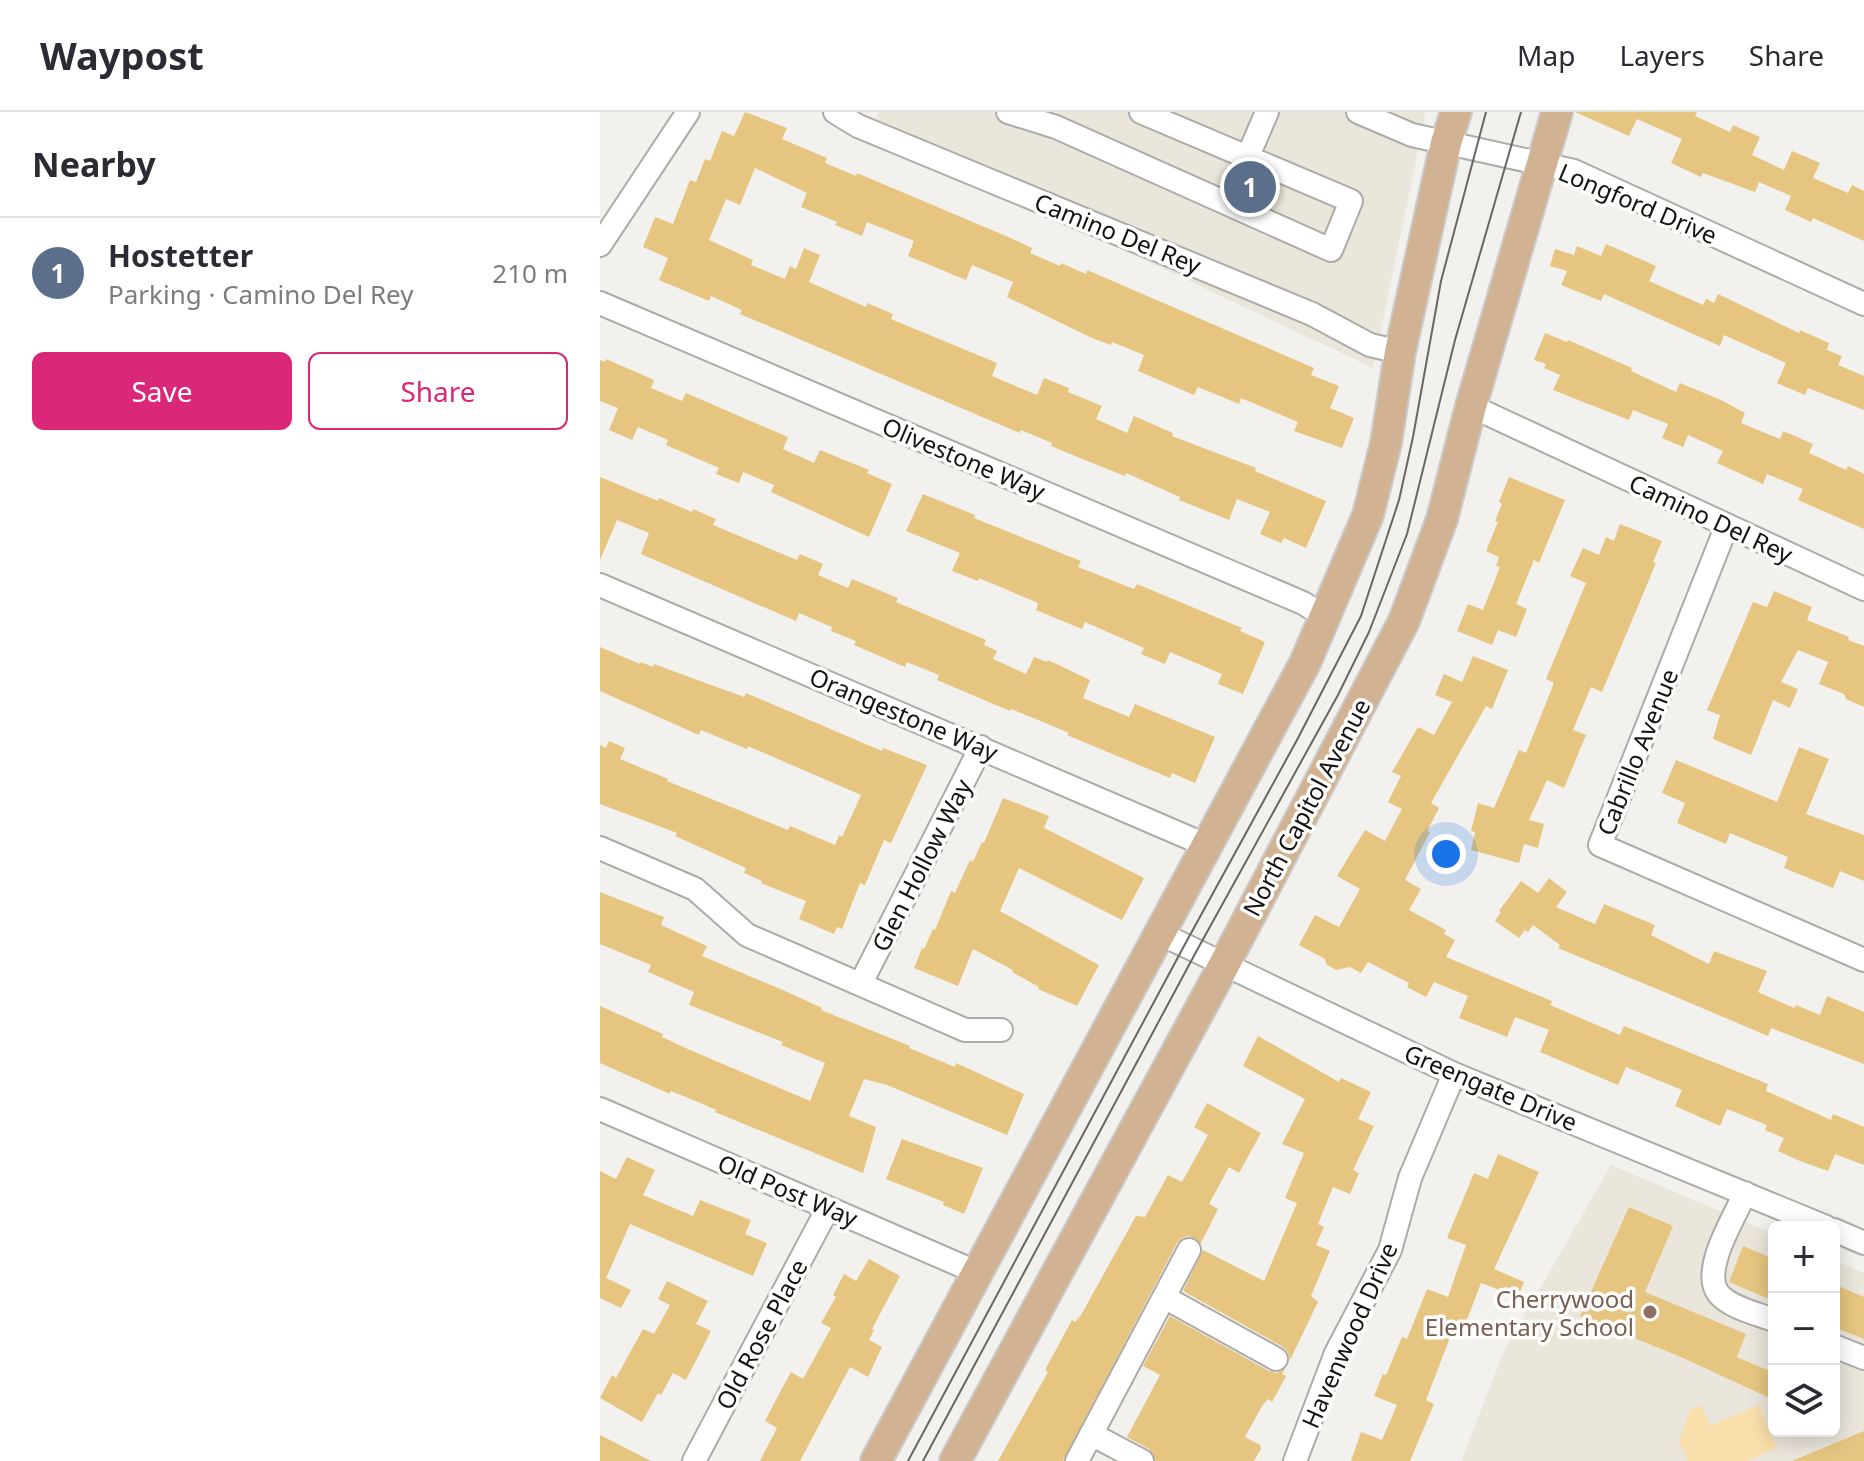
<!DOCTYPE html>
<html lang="en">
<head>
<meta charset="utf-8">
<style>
	:root { --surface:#fff; --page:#f7f7f7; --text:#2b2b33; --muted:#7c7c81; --line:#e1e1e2; --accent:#db2777 }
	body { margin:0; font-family:"Noto Sans",sans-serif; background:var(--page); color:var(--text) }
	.controls { position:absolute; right:24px; bottom:24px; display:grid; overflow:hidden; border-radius:12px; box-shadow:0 4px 20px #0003 }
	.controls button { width:72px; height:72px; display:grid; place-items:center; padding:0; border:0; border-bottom:2px solid var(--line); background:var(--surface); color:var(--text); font:40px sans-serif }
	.you { position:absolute; left:846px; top:742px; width:28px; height:28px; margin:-20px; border:6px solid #fff; border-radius:50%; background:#1a73e8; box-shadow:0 0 0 12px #1a73e833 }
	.badge { display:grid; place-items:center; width:52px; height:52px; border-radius:50%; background:var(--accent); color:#fff; font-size:26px; font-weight:700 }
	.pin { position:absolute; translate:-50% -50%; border:4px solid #fff; box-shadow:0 2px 8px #0006 }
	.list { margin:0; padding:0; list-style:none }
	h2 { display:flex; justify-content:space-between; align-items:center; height:104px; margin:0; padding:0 32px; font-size:34px }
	h2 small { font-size:26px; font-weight:400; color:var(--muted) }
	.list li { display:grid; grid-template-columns:52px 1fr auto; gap:24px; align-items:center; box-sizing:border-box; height:112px; padding:0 32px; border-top:2px solid var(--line) }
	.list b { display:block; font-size:30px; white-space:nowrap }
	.list p { margin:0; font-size:26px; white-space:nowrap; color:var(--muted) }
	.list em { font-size:26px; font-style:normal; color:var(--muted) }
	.actions { display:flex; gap:16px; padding:24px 32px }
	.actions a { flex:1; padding:18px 0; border:2px solid var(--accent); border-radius:12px; text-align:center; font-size:28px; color:var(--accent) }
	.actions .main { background:var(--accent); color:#fff }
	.icon { flex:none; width:44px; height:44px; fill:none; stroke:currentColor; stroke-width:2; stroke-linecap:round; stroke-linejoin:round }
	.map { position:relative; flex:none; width:1264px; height:1349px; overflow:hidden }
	header { display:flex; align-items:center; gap:48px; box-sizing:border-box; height:112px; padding:0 40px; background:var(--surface); border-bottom:2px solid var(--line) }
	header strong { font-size:38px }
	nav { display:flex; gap:44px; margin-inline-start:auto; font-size:28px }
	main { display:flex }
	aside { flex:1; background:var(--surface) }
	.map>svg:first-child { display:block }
</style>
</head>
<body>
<header>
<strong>Waypost</strong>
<nav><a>Map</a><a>Layers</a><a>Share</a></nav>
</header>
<main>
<aside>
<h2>Nearby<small></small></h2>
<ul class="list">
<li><span class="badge" style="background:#5c6f8a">1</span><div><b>Hostetter</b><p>Parking · Camino Del Rey</p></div><em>210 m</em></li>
</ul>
<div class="actions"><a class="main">Save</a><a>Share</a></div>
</aside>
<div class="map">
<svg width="1264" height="1349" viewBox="0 0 1264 1349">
	<rect width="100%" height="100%" fill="#f2f1ee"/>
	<path fill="#ebe6dc" d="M279,0H826L773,256L270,18Z
		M1011,1053L1174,1122V1319H1234V1148L1264,1161V1349H861L904,1239Z"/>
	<path fill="#f8dfac" d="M1101,1293L1110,1314L1159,1293L1177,1336L1146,1349H1088L1079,1329L1090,1298Z"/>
	<path fill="#e6c580" d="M145,0L187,16L182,27L227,46L225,51L256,64L257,61L406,124L432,136L430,141L460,154L461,151L486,162L487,158L610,211L714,256L711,263L739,274L730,296L754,306L742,336L694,319L698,310L641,286L639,292L598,275L594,283L538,259L544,243L512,230L511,233L492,226L407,185L413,170L372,153L366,168L308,144L314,129L267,110L262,124L235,113L237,110L201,95L207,81L155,56L140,93L126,87L109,128L153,148L151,153L185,167L190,154L196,157L204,136L220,143L209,170L266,195L267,191L293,202L291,207L397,251L392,264L437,283L444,266L469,276L468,280L502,294L496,307L527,321L534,304L573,321L572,324L656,356L655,359L726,389L706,436L684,426L681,431L660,422L670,400L637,387L629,408L579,388L580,385L526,361L525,364L497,353L451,334L452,331L421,318L420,321L140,202L142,198L111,184L109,189L59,168L68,146L43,135L55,105L73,112L90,68L96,70L105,47L110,49L122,19L134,24Z
		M975,0H1097L1095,4L1130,20L1133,13L1160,25L1152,43L1184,58L1192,39L1220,51L1213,66L1248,81L1252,73L1264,79V129L1213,106L1211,110L1185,98L1191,84L1159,70L1155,80L1103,61L1101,65L1071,51L1082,27L1037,7L1029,24Z
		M1006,132L1056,154L1049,169L1103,193L1106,187L1114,191L1118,182L1199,221L1200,218L1229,231L1227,238L1242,244L1238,253L1264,264V298L1208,276L1205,283L1177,271L1186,251L1124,223L1120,234L1004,182L1001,189L961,173L967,159L950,154L955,137L974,143L977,134L1001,144Z
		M945,221L967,230L968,228L1032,256L1031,259L1076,280L1080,271L1121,288L1145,301L1141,311L1180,327L1183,319L1213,332L1209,341L1246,358L1248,354L1264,362V417L1198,388L1203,377L1167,362L1163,372L1117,351L1123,339L1088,323L1083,335L1062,326L1068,312L1033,298L1029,308L953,278L960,263L944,256L946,252L934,248Z
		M6,247L54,268L51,276L82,289L86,281L188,325L183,337L214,351L220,338L269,358L267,361L292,372L269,425L171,380L174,373L143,360L139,371L116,362L119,356L66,333L68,328L38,315L32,328L9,318L18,296L0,289V248L5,250Z
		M0,365L58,389L59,386L92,400L93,397L116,407L113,413L197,448L200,442L223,452L218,463L248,476L252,467L298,486L296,490L386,528L384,533L397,539L393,547L426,562L434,545L447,550L448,548L490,568L483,586L529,605L535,592L615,625L595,671L572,661L570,666L467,623L469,621L436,607L411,597L410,599L337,568L339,563L307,550L305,555L254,533L256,529L231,519L232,515L199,501L196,509L41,442L49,421L17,408L0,448Z
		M909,365L965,388L939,451L934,448L916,492L927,497L916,525L898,518L892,533L857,519L868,492L883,498L900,455L896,454L899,445L886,439L898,410L895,409L902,392L899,390Z
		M323,382L375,403L374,406L481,449L478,455L534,477L537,472L642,516L640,519L665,530L643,582L618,572L622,562L570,540L565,552L541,542L544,536L485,510L482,517L436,498L438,491L379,466L378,469L352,459L360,441L306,419Z
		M1020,412L1062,429L1053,450L1056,451L1002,580L991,575L973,618L986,623L964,676L947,668L929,708L944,712L938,736L924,732L919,751L871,738L875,720L871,719L878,691L894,696L919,638L926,641L954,571L946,567L986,471L970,464L983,436L999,443L1006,425L1014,429Z
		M1174,479L1212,495L1207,508L1249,525L1248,528L1264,534V595L1246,587L1244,582L1219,572L1228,550L1198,538L1181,570L1198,577L1190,596L1173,588L1151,643L1113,627L1120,603L1107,598L1153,490L1167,495Z
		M0,535L40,552L41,550L53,555L54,552L144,585L146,581L282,639L283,636L327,653L291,731L284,728L265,773L260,771L242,817L237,815L234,822L199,807L206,789L161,771L162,769L144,761L146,756L75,724L77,721L0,692V633L6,636L9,629L25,636L20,647L68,667L67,669L188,718L190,714L235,733L239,723L242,725L261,683L148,634L147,637L101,618L99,623L0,579Z
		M873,544L908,558L892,597L886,594L831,691L839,696L827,719L830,720L805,768L821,777L809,798L846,818L844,822L855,828L846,845L952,889L950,893L1020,923L1024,914L1168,972L1166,979L1231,1008L1233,1002L1264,1015V1053L1235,1042L1228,1059L1200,1049L1178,1039L1184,1026L1165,1018L1167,1013L1127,997L1120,1014L1075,994L1082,978L1026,955L1018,973L940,940L949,918L915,905L907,925L859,906L868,884L834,870L826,885L807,875L809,871L768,850L761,861L750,855L736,858L726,852L725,847L699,833L715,803L739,815L760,777L737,764L765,718L785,729L802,697L788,690L801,664L792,660L818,615L834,623L852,590L835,583L844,562L862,570Z
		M1199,635L1229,647L1206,702L1264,723V769L1240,759L1233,776L1184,756L1188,745L1130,721L1126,732L1107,724L1077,711L1085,691L1062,681L1076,648L1177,690Z
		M403,686L449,704L444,716L544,766L522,808L419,756L400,799L499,853L477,894L438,877L439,875L412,860L413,858L373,837L358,874L314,856L322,836L324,837L333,817L335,818L351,779L355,781L370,748L373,750L382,730L384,731Z
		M949,766L967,780L956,795L995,812L1004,792L1055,813L1051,823L1109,852L1114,839L1167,859L1158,880L1194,896L1196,893L1220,903L1227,884L1264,900V952L1171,916L1168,924L1069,882L958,836L960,833L933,813L928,820L925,818L919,826L895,809L901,800L899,799L921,769L938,781Z
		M0,780L64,805L61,813L107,834L102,844L185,879L222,896L221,898L310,934L309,936L355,955L356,951L424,982L407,1023L287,973L264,967L249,1004L276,1015L263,1061L115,1000L116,998L98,990L71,979L70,982L0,951V894L63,922L62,925L90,938L210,989L225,951L181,933L183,930L89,893L94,880L48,860L51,853L0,832Z
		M658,924L739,970L741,966L771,980L758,1007L774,1014L753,1058L759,1061L750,1082L733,1075L718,1112L724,1115L716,1133L730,1139L711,1184L718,1190L690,1248L688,1240L683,1235L583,1179L603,1138L664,1169L697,1091L685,1086L704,1041L682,1032L705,987L643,954Z
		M607,991L661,1021L639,1061L629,1055L609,1092L618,1097L601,1131L589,1124L582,1126L577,1131L463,1349H398L448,1260L445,1258L472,1208L475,1210L481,1203L536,1104L545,1105L568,1063L582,1070L608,1023L594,1015Z
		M302,1027L383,1056L364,1102L343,1093L344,1090L286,1067Z
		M898,1042L939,1060L894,1157L924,1170L918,1185L881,1171L863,1218L854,1215L826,1288L834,1292L810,1349H751L761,1320L782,1328L797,1293L774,1284L783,1262L786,1263L802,1225L807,1227L827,1177L848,1185L866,1133L847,1126L874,1061L888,1067Z
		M27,1045L55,1058L43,1083L93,1104L100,1088L151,1108L145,1122L167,1131L153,1164L30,1112L6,1166L31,1178L21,1196L0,1186V1059L16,1067Z
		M1029,1095L1073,1114L1045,1180L1146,1222L1137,1245L1174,1261V1288L1081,1245L980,1204Z
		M1143,1134L1174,1147V1189L1129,1170Z
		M269,1147L300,1164L272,1217L274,1218L269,1228L282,1235L268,1265L250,1255L200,1349H160L177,1316L165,1309L179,1282L191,1260L203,1267L231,1216L221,1211L236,1185L233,1183L244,1162L256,1169Z
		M67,1169L108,1189L96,1212L111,1219L86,1268L73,1261L61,1283L58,1281L42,1310L0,1286L12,1263L16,1266L43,1217L54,1222L70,1193L58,1187Z
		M1234,1172L1264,1185V1227L1234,1215Z
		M570,1204L669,1259L677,1261L685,1257L682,1262L686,1264L672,1290L668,1287L662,1294L645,1325L660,1333L661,1337L654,1349H556L549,1337L527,1325L560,1263L543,1254Z
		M1264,1319V1349H1192Z
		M0,1323L51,1349H0Z"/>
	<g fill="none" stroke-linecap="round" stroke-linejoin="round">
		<g stroke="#acaba8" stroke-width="26">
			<path id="minor" d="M235,0L258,14L712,202L770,233L800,240
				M408,0L456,15L731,138L751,89L541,0
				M758,0L812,23L974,59L1264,192
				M648,44L667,0
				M0,133L88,0
				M0,191L703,491L726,505
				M871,294L1264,477
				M1127,413L1000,733L1264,848
				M0,473L608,734
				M0,736L95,777L147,823L365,918H401
				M561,822L854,962L1226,1115
				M261,871L381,635
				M0,997L376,1160
				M1145,1081C1135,1105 1101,1157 1118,1181C1128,1195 1158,1202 1174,1208
				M1234,1118L1264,1131
				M564,1185L676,1247
				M1234,1234L1264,1246
				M491,1322L542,1349
				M94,1349L228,1096
				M477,1349L589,1138
				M695,1349L736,1241L790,1138L810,1066L854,962"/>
		</g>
		<g stroke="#cbcbcb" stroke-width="34">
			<path id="major" d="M276,1349L705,551L768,403L786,331L800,240L846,31L856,0
				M355,1349L624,853L804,509L842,407L871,294L957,0"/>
		</g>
		<use href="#minor" stroke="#fff" stroke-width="22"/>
		<use href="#major" stroke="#d1b292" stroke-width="30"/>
		<path stroke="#686765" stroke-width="2" d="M308,1349L584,834L697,628L761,504L799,388L813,325L841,169L886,0
			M323,1349L596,840L738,583L769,520L807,422L855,228L921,0"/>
	</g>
	<circle fill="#8d6e63" stroke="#fffefd" stroke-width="3" cx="1050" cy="1200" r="8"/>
	<g text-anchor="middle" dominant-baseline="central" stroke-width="7" stroke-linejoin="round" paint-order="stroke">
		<g font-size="24" fill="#141312" stroke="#fffefd">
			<text transform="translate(1038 91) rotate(23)">Longford Drive</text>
			<text transform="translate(518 121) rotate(22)">Camino Del Rey</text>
			<text transform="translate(364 346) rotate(23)">Olivestone Way</text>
			<text transform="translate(1111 406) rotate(25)">Camino Del Rey</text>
			<text transform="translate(304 602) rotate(23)">Orangestone Way</text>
			<text transform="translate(1037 640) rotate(-68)">Cabrillo Avenue</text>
			<text transform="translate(706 695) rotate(-62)">North Capitol Avenue</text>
			<text transform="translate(321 753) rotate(-63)">Glen Hollow Way</text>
			<text transform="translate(891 975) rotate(23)">Greengate Drive</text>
			<text transform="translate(188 1078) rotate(23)">Old Post Way</text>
			<text transform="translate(161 1222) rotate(-62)">Old Rose Place</text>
			<text transform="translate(749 1223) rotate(-66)">Havenwood Drive</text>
		</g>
		<g font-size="24" fill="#785e54" stroke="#fffefd" text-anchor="end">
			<text x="1034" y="1186">Cherrywood<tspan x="1034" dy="28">Elementary School</tspan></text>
		</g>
	</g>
</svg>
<div class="controls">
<button>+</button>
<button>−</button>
<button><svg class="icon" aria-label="layers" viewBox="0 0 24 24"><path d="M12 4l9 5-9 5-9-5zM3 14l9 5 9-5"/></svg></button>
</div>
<div class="you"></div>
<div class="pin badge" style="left:650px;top:75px;background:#5c6f8a">1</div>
</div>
</main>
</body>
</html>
